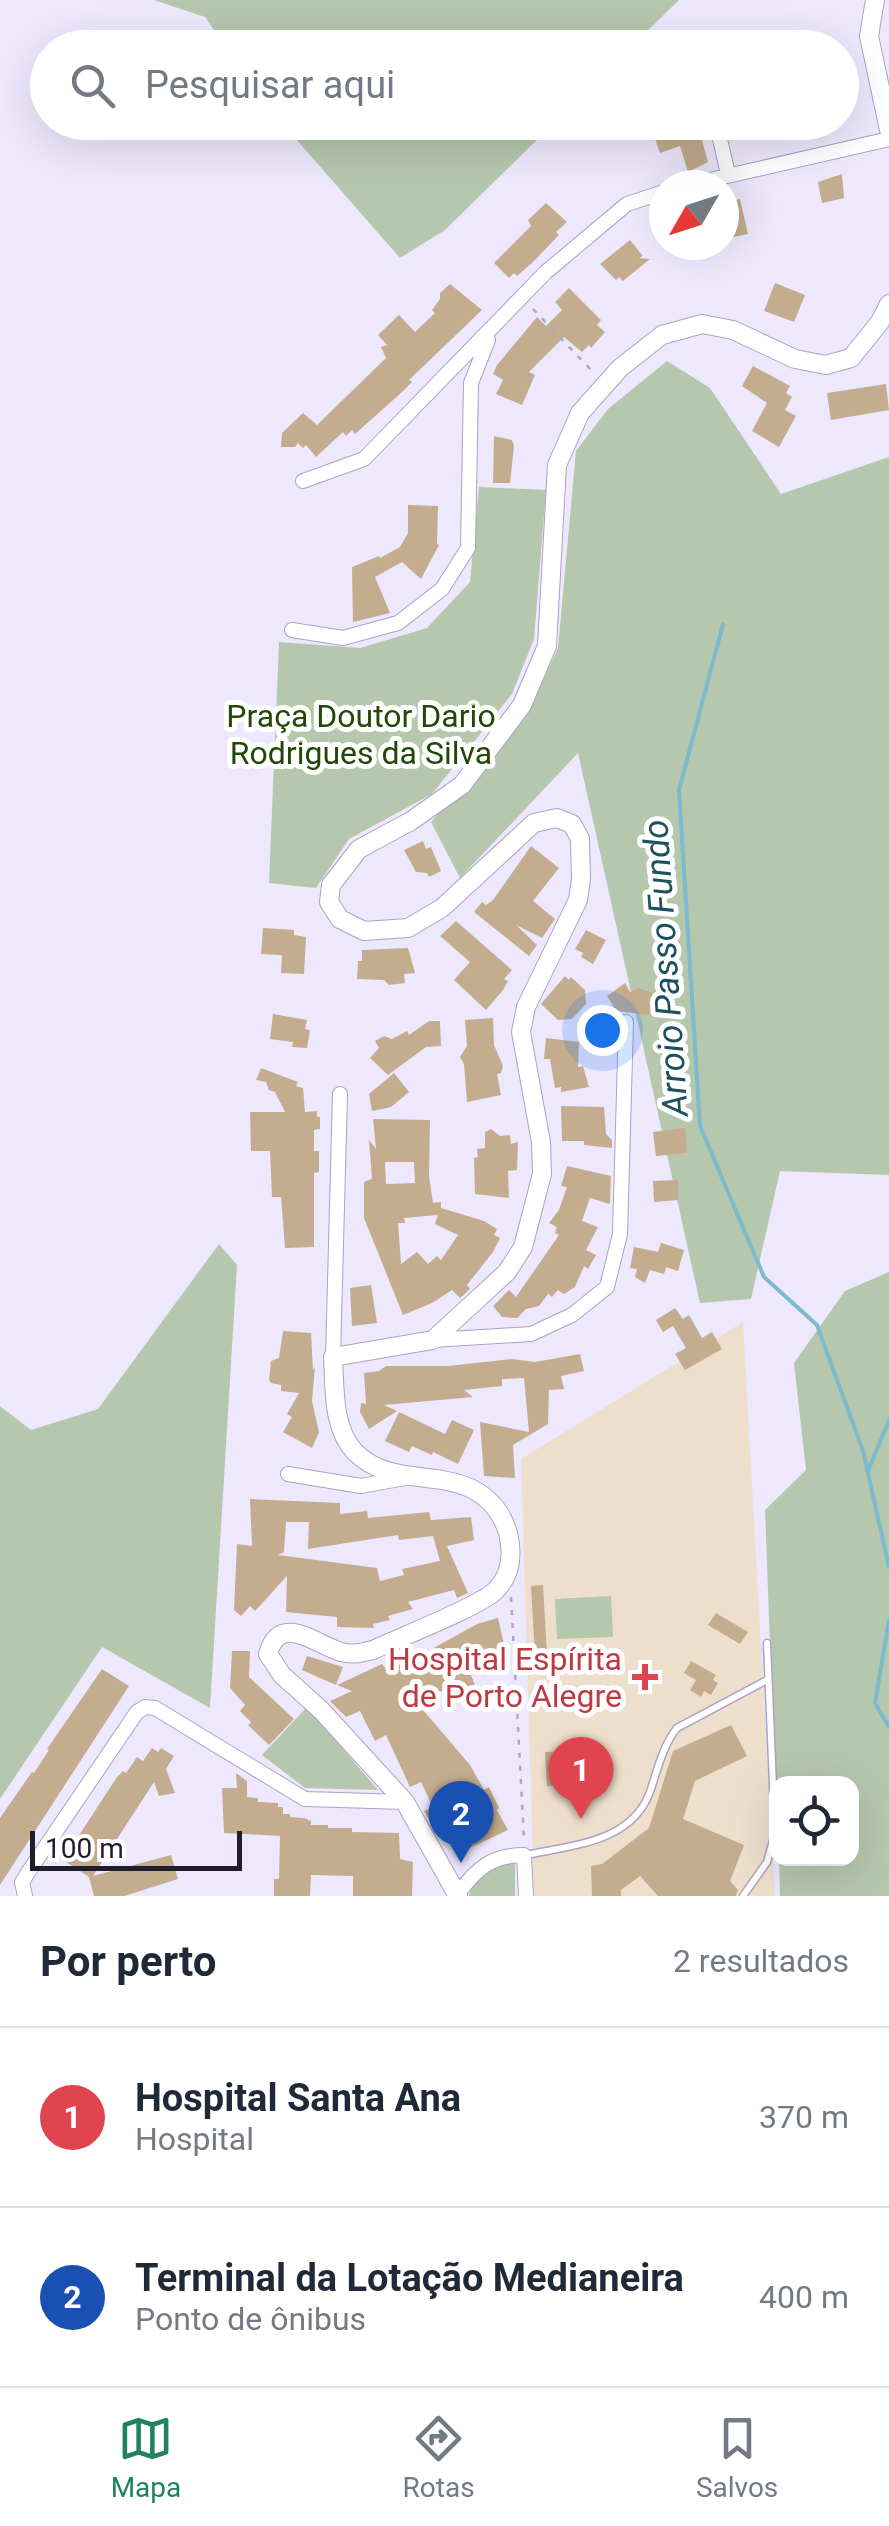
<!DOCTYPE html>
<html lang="pt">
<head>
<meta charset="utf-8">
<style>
	:root { --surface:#fff; --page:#f2f2f3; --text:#1f2937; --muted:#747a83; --line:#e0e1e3; --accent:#1f835d }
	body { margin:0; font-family:Roboto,sans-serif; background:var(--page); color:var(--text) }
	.controls { position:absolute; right:30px; bottom:30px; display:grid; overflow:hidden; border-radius:20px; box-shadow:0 10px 40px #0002 }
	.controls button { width:90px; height:90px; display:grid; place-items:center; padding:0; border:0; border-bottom:2px solid var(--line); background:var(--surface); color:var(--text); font:50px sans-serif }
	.compass { position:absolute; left:649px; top:170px; width:90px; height:90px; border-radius:50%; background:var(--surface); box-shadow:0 10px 40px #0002; rotate:231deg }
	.scale { position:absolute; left:30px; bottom:25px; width:212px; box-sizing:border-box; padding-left:10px; border:5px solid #201c29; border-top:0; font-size:28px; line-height:35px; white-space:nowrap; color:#201c29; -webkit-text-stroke:8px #fff; paint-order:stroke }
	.you { position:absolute; left:602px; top:1030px; width:35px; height:35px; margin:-25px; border:8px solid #fff; border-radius:50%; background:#1a73e8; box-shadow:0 0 0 15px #1a73e833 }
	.badge { display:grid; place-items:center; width:65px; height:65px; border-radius:50%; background:var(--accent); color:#fff; font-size:32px; font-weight:700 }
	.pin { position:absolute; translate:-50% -82px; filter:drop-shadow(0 2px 5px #0008) }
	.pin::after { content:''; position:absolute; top:52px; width:35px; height:30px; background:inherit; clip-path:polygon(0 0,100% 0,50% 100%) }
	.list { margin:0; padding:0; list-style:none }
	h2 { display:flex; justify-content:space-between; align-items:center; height:130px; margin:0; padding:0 40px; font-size:42px }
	h2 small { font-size:32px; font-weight:400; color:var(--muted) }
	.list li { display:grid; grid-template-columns:65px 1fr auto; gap:30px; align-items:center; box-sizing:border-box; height:180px; padding:0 40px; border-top:2px solid var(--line) }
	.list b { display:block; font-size:38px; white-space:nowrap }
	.list p { margin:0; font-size:32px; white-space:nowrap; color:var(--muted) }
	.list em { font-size:32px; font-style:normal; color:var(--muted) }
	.icon { flex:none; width:55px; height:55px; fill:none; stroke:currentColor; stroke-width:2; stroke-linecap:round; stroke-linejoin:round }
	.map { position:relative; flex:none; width:889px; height:1896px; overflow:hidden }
	.search { position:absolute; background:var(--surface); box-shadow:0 10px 40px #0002; left:30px; right:30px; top:30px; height:110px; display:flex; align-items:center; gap:25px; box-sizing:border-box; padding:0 35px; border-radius:55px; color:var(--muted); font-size:38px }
	.sheet { height:490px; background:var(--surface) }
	nav { display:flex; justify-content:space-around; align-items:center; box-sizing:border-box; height:140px; border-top:2px solid var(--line); background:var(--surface); font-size:28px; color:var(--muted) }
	nav a { display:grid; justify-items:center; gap:5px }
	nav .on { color:var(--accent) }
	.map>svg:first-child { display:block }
</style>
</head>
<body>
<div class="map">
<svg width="889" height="1896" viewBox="0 0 889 1896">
	<rect width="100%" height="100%" fill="#eee8fe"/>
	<path fill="#eedfcd" d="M743,1322L775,1896H534L521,1459Z"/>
	<path fill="#b5c7ac" d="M154,0H679L631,47L227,48L205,17Z
		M282,123H554L445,230L400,258Z
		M667,361L710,388L781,494L889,457V1175L780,1171L751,1299L700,1303L578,753L460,878L431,822L529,711L558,648L576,451L608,409Z
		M479,487L546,490L534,639L512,694L432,794L349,839L316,888L269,883L279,642L360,648L427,628L470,582Z
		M219,1244L237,1265L210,1708L102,1647L0,1799V1406L31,1430L98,1409Z
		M889,1272V1896H780L779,1859L852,1858V1784H776V1806L765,1510L806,1470L794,1363L845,1291Z
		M611,1596L613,1637L557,1639L555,1599Z
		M307,1707L378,1790L305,1788L262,1755Z
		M515,1862V1896H469C473,1877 494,1863 515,1862Z"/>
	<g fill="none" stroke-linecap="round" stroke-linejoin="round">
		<path stroke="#7cbbcd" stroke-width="4" d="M723,624L679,790L700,1126L764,1277L817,1325L863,1451L889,1567
			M868,1471L889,1420
			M889,1620L875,1703L889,1727"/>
	</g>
	<path fill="#c3ad8e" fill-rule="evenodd" d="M675,122H697L708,162L688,172L680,146L660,153L655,139L677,133Z
		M842,174L844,198L822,203L818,182Z
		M740,199L748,234L724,239V203Z
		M546,203L567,222L556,232L559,235L533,262L517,276L514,273L509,278L494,263L531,226L528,220Z
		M630,240L643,256L639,258L650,259L623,281L619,277L616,280L600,264Z
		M775,283L805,295L794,322L764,311Z
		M450,284L482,310L409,380L412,382L402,392L355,434L352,430L346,436L343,432L316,457L306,445L303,448L298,443L295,447H281L282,433L303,413L317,425L386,358L381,347L387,345L378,335L399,315L415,332L435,313L432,310L440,299V293Z
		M569,288L601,320L597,325L605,332L591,348L589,345L582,352L564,337L529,372L535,375L522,405L496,394L503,380L493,374L497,365L537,317L546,326L562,310L555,302Z
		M753,366L790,386L786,393L792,397L785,410L796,416L779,447L752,431L767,403L742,386Z
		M886,384L889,410L831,420L827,393Z
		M494,436L512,440L514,446L510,483H493Z
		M408,505L438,506L437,544L439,545L421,579L402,562L375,577L390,613L353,622L352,567L379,556L380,558L400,547L408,533Z
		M423,841L426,849L431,847L441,871L429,877L427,873L416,872L404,850Z
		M531,846L559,868L533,901L555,919L542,938L516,925L537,945L529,956L474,912L482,902L486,905L493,900Z
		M456,921L512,970L504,979L508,981L503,990L486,1010L454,980L470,962L440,936Z
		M263,928L294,930V935L306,937L304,974L281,973L282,955L261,954Z
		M586,930L606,940L593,964L581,957L583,953L575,949Z
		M408,948L415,973L404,974L405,983L389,985L384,980L357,979L358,961H362V950Z
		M565,976L569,980L571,977L585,990L586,1004L572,1019L558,1020L541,1004Z
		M625,983L630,992L638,988L656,994L649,1015L616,1011L607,996Z
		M273,1014L307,1020L305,1029L310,1030L307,1048L292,1047L293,1042L270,1039Z
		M493,1018L494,1045L503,1066L501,1073L497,1074L501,1095L467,1102L464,1064L460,1057L467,1046L465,1020Z
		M429,1021H440L441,1046L426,1047L388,1075L370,1058L379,1048L375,1041L384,1036L392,1039L407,1031L409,1035Z
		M546,1038L579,1042L578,1067L583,1066L589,1087L561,1092V1087L555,1088L550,1059H544Z
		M261,1068L298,1082L296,1086L303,1088L305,1112L317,1111V1117H320V1129L314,1130V1151H319V1172L314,1173V1247L285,1248L281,1197H272L270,1151H251L250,1112H285L275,1092L269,1090L266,1082L256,1080Z
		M394,1073L409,1092L391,1107L372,1111L369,1094Z
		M561,1106L604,1107L606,1134L612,1140V1148L584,1145V1141H562Z
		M373,1119L430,1120L429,1176L433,1203L441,1202V1208L484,1221L497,1229L494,1235L500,1238L493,1252L467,1285L470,1289L460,1298L452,1290L432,1303L403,1315L364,1218V1182L372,1179L369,1140L376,1149ZM385,1162H414L415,1183L386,1184ZM438,1215L435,1224L458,1235L441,1260L437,1256L428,1264L417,1252L401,1264L398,1223H405L404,1218Z
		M685,1128L687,1153L656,1156L653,1132Z
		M491,1129L500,1136L510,1135L511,1144L518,1142L517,1170L508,1171L509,1198L475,1194L474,1158L478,1157L477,1149L485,1148V1132Z
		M567,1166L611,1176L610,1204L590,1198L582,1221L598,1227L586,1250L596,1255L588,1269L584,1266L575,1287L564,1294L558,1290L552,1297L548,1294L539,1306L526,1309L517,1318L502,1317L493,1306L509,1290L516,1297L559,1235L555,1233L557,1227L549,1223L559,1210L567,1187L561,1186Z
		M678,1180V1200L654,1202L653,1181Z
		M661,1243L684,1250L678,1271L666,1267L664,1274L650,1270L645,1283L635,1277L637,1269L630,1268L634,1247L658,1252Z
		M371,1285L377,1323L352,1326L350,1288Z
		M675,1308L683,1319L689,1315L702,1338L712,1332L722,1349L685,1370L675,1354L686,1348L673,1326L663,1332L656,1320Z
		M283,1331L311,1333L313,1370L315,1367L312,1401L319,1432L312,1448L283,1432L292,1417L287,1414L299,1393L281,1391V1385L271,1383L269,1380L271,1361L279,1358Z
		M580,1354L584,1371L561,1376L564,1389L549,1390L548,1424L513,1445L515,1478L484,1476L480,1422L529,1432L524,1378L502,1379V1386L464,1390L473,1397L384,1405L397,1411L369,1429L360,1412L361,1403L366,1404L364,1373L379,1371L386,1366H448L512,1359L535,1362Z
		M399,1412L445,1434L452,1420L474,1430L458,1464L433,1452L432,1455L412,1446L409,1452L385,1441Z
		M250,1499L340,1503V1514L367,1511L368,1518L429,1512L431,1520L471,1517L474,1540L447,1546L468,1593L457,1598L454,1590L408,1602L413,1609L388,1616L390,1620L373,1624L374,1628L337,1627V1617L286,1612L287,1576L255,1611L250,1606L241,1616L234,1610L237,1544L252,1546ZM286,1522H309L308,1549L398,1535L399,1540L433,1536L440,1561L402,1569L404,1575L380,1581L377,1568L278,1555L284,1552Z
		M543,1585L547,1655L535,1656L531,1586Z
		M716,1613L748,1632L740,1644L708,1625Z
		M498,1618L506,1653L467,1664L477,1691L462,1698L454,1684L429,1698L431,1701L423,1710L470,1765L484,1790L489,1787L499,1808L497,1810L508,1830L463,1851L448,1820L433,1827L424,1811L433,1807L421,1782L410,1787L386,1735L375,1741L360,1711L346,1717L330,1701L352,1691L337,1685L382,1664L385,1668L409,1655L412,1660L477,1624Z
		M232,1651H250L249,1677L294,1719L269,1745L248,1725L251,1722L240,1711L245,1705L230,1688Z
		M307,1656L343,1667L336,1685L302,1670Z
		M691,1661L716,1675L713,1680L718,1683L711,1695L704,1691L701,1697L690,1690L696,1680L684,1673Z
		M102,1669L129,1686L0,1885V1818L32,1772L34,1773L49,1750L47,1749Z
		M731,1725L747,1756L695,1781L683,1819L744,1845L730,1881L738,1890L736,1896H658L640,1876L621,1890V1896H592L591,1866L602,1864L649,1828L673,1751Z
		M152,1748L158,1752L161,1748L174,1756L166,1769L175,1793L159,1796L154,1782L93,1876L171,1855L178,1879L124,1896H94L89,1877L63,1860L117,1777L123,1771L126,1773L137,1757L143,1761Z
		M572,1751L574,1785L547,1786L545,1752Z
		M236,1773L247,1781V1797L258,1798V1802L278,1803V1807H283V1814H290V1817L304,1818L311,1821V1825H328V1828H352V1832L399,1833L400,1859L413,1862L412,1896H353V1876L311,1875L310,1896H274V1879H279L280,1836L224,1833L222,1788H237Z"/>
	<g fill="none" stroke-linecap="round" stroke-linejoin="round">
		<g stroke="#aba2c4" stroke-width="9">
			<path id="service" d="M526,1855C572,1845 631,1843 650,1792C657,1771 663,1745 677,1728L767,1680
				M743,1896L767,1862L775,1833L767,1643"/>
		</g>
		<g stroke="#aba2c4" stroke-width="16">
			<path id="minor" d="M716,122L728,174
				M688,185L889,139
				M303,481L364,459L546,272L627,204L664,192
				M292,630L343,638L398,623L442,589L468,548L471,383L488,340
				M433,1340L531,1334L572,1315L607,1287L620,1234L626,1022
				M333,1357L340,1094
				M288,1474L361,1486L405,1478
				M457,1895C476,1869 491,1855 524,1855L526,1896
				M25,1896L22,1882L29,1871L137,1712L145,1707L155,1708L305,1799L405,1802"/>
		</g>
		<g stroke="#aba2c4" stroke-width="20">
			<path id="tertiary" d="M875,0L869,36L889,130
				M458,1896L405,1802L321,1710L282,1675L268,1654C280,1612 315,1644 341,1652C353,1655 361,1653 373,1650C398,1638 481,1606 496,1590C512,1574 513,1554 508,1533C502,1513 489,1497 470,1488C432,1471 388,1485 355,1452C332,1428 335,1388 333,1357L433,1340L507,1272L523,1247L542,1174L541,1142L521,1032L526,1007L578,900L581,879L580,839L572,824L557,818L534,823L442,908L408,928L364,931L340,919L329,902L331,885L359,849L411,821L462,785L522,705L547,646L557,465L580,413L620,368L662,335L702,324L733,330L795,359L826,365L851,358L880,322L889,304"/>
		</g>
		<path stroke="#aea8bb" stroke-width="2.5" stroke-dasharray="5 8" stroke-linecap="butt" d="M533,309L593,372
			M511,1597L524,1839"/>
		<use href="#service" stroke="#fff" stroke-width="6"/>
		<use href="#minor" stroke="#fff" stroke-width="14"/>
		<use href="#tertiary" stroke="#fff" stroke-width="18"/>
	</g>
	<path fill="#e0444e" stroke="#fff" stroke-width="4" d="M640 1662h10v10h10v10h-10v10h-10v-10h-10v-10h10z"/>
	<g text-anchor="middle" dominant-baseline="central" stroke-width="10" stroke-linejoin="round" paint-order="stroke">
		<g font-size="32" fill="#224707" stroke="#fff">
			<text x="361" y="716">Praça Doutor Dario<tspan x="361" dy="37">Rodrigues da Silva</tspan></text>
		</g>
		<g font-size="32" fill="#be3a42" stroke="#fff" text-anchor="end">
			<text x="622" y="1659">Hospital Espírita<tspan x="622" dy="37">de Porto Alegre</tspan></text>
		</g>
		<g font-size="35" font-style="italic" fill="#1c515f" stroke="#fff">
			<text transform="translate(666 968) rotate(-94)">Arroio Passo Fundo</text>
		</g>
	</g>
</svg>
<div class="controls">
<button><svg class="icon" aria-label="locate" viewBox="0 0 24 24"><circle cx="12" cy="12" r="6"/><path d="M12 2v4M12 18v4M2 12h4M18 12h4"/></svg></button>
</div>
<svg class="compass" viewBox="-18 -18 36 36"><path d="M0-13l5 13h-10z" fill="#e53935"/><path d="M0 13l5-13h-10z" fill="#747a83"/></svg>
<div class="scale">100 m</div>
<div class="you"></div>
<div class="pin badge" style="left:581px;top:1819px;background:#e0444e">1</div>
<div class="pin badge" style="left:461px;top:1863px;background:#1a4fb4">2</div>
<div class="search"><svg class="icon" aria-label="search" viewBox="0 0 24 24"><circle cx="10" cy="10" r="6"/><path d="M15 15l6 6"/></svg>Pesquisar aqui</div>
</div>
<section class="sheet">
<h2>Por perto<small>2 resultados</small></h2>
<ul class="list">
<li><span class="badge" style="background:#e0444e">1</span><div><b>Hospital Santa Ana</b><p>Hospital</p></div><em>370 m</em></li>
<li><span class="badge" style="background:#1a4fb4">2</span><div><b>Terminal da Lotação Medianeira</b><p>Ponto de ônibus</p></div><em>400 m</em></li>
</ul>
</section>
<nav>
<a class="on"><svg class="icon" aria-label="map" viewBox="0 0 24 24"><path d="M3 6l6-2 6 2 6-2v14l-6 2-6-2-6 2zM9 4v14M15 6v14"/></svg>Mapa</a>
<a><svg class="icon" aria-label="directions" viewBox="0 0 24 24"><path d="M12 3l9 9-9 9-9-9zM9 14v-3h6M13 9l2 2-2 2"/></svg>Rotas</a>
<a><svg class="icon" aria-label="saved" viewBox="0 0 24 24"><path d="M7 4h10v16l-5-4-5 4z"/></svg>Salvos</a>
</nav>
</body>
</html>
